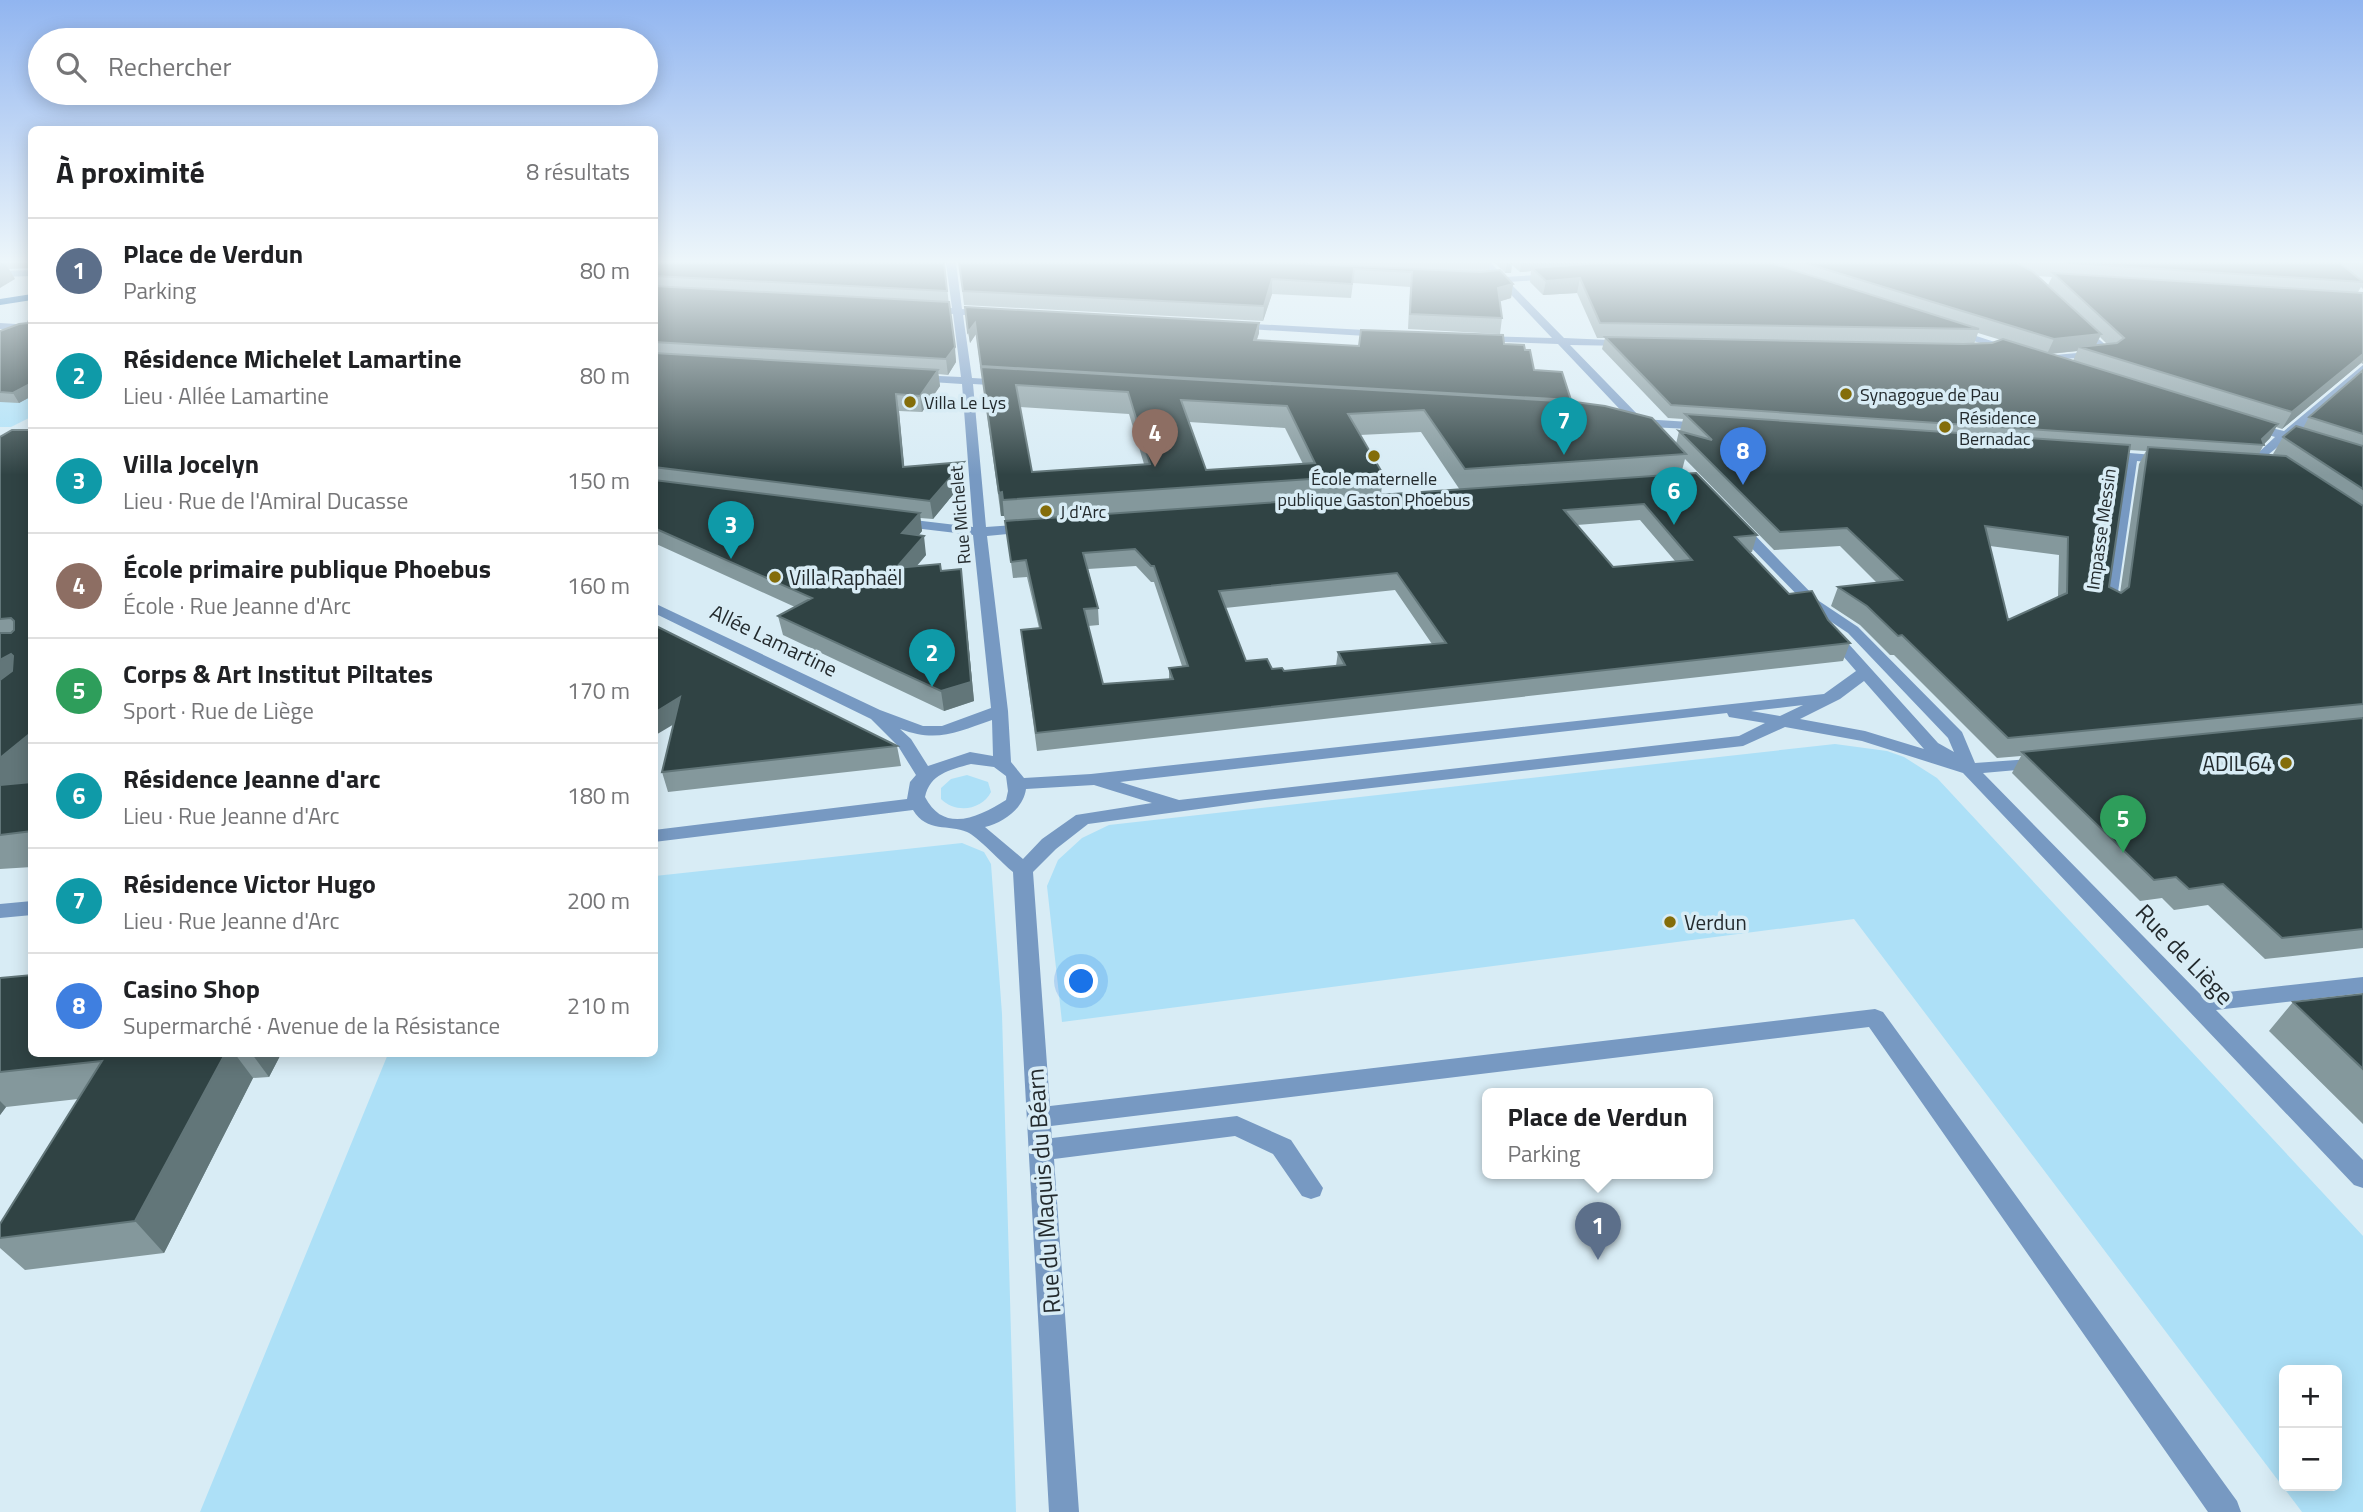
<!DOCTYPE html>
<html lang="fr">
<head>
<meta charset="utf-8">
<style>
	:root { --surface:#fff; --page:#f6f6f6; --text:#202124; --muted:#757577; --line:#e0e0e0; --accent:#1a73e8 }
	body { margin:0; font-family:"Titillium Web",sans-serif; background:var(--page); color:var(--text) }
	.controls { position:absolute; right:21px; bottom:21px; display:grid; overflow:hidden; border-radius:10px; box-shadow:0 4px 18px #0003 }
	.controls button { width:63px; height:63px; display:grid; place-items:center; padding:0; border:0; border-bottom:2px solid var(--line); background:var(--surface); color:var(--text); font:35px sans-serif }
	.you { position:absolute; left:1082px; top:982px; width:24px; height:24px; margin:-18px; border:5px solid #fff; border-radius:50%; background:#1a73e8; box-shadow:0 0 0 10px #1a73e833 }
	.badge { display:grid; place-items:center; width:46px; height:46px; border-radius:50%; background:var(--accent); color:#fff; font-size:23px; font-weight:700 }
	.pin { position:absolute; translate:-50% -58px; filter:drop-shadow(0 2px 4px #0008) }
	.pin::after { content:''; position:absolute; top:37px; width:24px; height:21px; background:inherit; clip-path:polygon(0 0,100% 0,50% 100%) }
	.popup { position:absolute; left:1482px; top:1088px; width:231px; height:91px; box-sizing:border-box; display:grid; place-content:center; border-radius:10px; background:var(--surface); filter:drop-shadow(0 2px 5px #0005); font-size:23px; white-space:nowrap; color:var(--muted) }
	.popup b { font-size:26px; color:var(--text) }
	.popup::after { content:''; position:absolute; left:50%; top:100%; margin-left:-14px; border:14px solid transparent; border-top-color:var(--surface) }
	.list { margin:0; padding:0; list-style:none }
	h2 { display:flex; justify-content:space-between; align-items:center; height:91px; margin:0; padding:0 28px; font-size:30px }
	h2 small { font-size:23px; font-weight:400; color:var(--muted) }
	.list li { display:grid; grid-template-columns:46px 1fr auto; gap:21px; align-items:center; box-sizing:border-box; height:105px; padding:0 28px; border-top:2px solid var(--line) }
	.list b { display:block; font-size:26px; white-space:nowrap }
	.list p { margin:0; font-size:23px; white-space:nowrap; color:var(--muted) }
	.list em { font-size:23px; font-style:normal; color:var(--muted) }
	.icon { flex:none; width:38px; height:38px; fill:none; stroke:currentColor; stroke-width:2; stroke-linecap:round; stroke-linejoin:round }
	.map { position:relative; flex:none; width:2363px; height:1512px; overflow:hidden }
	.search { position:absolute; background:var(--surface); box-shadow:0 4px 18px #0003; left:28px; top:28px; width:630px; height:77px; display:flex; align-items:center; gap:18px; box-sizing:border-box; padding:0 24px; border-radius:38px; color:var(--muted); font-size:26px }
	.panel { position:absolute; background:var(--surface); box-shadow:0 4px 18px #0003; left:28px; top:126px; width:630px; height:931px; border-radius:10px }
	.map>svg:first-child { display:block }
</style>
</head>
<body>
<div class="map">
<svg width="2363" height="1512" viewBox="0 0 2363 1512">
	<rect width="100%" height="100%" fill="#d8ecf5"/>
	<path fill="#ade0f7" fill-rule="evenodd" d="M31,365V417L11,427H0V379Z
		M1835,744L1887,751L1904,757L1937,778L2363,1236V1512H2302L1854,919L1062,1022L1047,886L1058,860L1082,838L1109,825ZM2337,1370V1486H2284V1370Z
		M967,775L988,782L991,792C982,810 956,814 941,799V788L951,779Z
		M962,843L984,852L991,864L1002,1014L1016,1512H200L388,1054H654L655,876Z"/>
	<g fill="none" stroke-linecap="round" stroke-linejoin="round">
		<path fill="#7799c2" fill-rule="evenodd" d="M946,263H956L962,309L988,310L993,313L988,316L963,315L972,378L1007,380L1013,383L1007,386L973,384L986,527L1030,524L1037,528L1030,532L987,536L1008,711L1011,762L1024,778L1091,774L1824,694L1856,671L1824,634L1832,629L1837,631L1938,743L1954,752L1948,738L1848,633L1809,607L1735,531V525H1745L1819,601L1858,627L1962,732L1975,763L2045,758L2048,762L2039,768L1983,773L2201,995L2363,977V993L2216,1010L2363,1160V1188L2354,1185L1963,773L1862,741L1785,727L1743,746L1265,800L1088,824L1056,849L1033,872L1050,1106L1875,1009L1883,1012L2237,1501L2241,1512H2208L1869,1027L1051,1126L1052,1138L1237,1116L1291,1140L1323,1188L1320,1196L1311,1199L1302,1196L1273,1154L1235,1136L1054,1159L1079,1512H1049L1013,872C1003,864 977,836 967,832C949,824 927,833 913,810L654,842V830L907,799L910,782L916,775L898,746L871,719L654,613V603L880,710L923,726H942L991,708L973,535L897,526L890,522L897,518L973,527L962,384L916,381L910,378L916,375L961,377L953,314L928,313L923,310L928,307L952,308ZM1864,681L1924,749L1865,731L1800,719L1840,699ZM1803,705L1780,716L1751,711ZM1727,713L1729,717L1765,723L1739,736L1179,800L1120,782ZM992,720L993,756L970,752L928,766L911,739L900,729C937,743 957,732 992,720ZM971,764L994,767L1006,776L1008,791L1006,800C979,817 944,834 925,797C930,774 949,770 971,764ZM1094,785L1152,803L1076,815L1042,839L1023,859L985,827C1004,822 1023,809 1026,789Z
			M1481,263H1491L1504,277L1556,274V278L1553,279L1509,282L1564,338L1632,341L1633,343L1628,346L1570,345L1642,419L1706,423L1712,427L1710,430L1649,427L1643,431L1626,422L1629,419L1558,344L1477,341L1476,339L1481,336L1552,338L1500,283L1494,282L1495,278Z
			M32,270V276L0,277V271Z
			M0,323L32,325V331L0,329Z
			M1236,323L1383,331L1388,334L1383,337L1232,328L1231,326Z
			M2082,325L2113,351V355L2039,361V357L2043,356L2100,351L2078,330V326Z
			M1950,330H1958L2016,349L2007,351L1950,334Z
			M2363,365V374L2295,435L2312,440V446L2286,440L2269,454L2285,466V472H2277L2258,458L2256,455L2275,437L2247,428V422L2284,431Z
			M2104,451L2167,456L2173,460L2167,464L2137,461L2116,606L2109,610L2102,606L2124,460L2100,458V452Z
			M32,901V915L0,918V904Z"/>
		<path fill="#02539b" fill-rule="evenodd" d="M32,294V300L0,305V299Z"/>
	</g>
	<path fill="#84989c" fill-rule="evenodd" d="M0,263H32V268L9,269L15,279Z
		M654,263H944L956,362L948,375L938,374L940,386L922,412L899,411L904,467L966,479L933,519L920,518L922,531L918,536L926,555L917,566L941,571L963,588L974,701L944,711L783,635L778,616L795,607L654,543Z
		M959,263H1490L1489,272L1513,284L1511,298L1500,301L1502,318L1500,334L1408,329L1410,287L1353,283L1351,298L1272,294L1263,321L964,305Z
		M1495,263H2363V289L2361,287L2358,292L2363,293V364L2361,363L2282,429L2276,427L2270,438L2264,444L2259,454L2276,456L2273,454L2283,437L2303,428L2309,417L2363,370V948L2265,959L2208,905L2174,910L2162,898L2140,901L2012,773L2021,756L1997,758L1894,655H1890L1860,625L1831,606L1838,587L1877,583L1840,546L1774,550L1685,459L1681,474L1757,535L1752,552H1749L1789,594L1828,620L1850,643L1843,661L1037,751L1021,630L1039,628L1027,577L1013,578L1006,523L1004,516H1001L976,334L970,343L965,307L1259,333L1257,340L1359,346L1504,344L1525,350L1534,370L1571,400L1570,402L1676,444L1679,431L1681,432L1680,431L1683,419L1668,418L1602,349L1605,338H1597L1577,293L1543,295L1530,282L1531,271L1520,272L1512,265L1511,273H1505ZM2038,276L2052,277L2048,285ZM1978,333L2001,340L1992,343L1974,344ZM2100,337L2107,344L2096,345ZM2077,351L2073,361L2051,354ZM1020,407L1129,414L1144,464L1032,472ZM1189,422L1285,428L1303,464L1206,470ZM1421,432L1460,490L1381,495L1383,474L1360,435ZM2129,450L2146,451L2139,464L2120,593L2109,587ZM1640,520L1675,561L1613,567L1577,525ZM1990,546L2059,555L2058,597L2008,620ZM1136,566L1151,582H1154L1182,666L1169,668V679L1103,684L1088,626L1099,625L1098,608L1088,569ZM1395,590L1432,644L1338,652L1336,666L1284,671L1272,669L1246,661L1225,608Z
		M32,319V396L19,403L0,402V331L28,323Z
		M32,430V867L0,869V437Z
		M654,625L897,746L901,766L668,792L662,772L673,724Z
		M0,978L32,1054H281L269,1077L253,1078L164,1253L25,1270L0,1248V1224L78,1099L6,1107L0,1115Z
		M2363,994V1124L2269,1031L2293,1002Z"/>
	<path fill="#627679" d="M0,263H5L15,279L0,288Z
		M1507,263H1512L1511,273H1505Z
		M1521,263H1641L1532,268L1531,271L1520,272Z
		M1580,278L1577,293L1543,295L1546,281Z
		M1272,279V294L1263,321L1264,306Z
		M1513,284L1511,298L1495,303L1498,288Z
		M975,323L976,334L970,343L968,332Z
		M1259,323V333L1253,350L1254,340Z
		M2101,334L2094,349L2079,347L2077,351L2047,354L2054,339Z
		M955,347L956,362L948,375L946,359Z
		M2363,354V360L2361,363L2282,429L2292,412Z
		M938,370L940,386L922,412L920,396Z
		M32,383V396L19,403L13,393Z
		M896,394L899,411L906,484L903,467Z
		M2278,424L2270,438L2263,445L2262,439Z
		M964,462L966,479L933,519L930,501Z
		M1002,492L1004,516H1001L999,493Z
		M920,513L922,531L905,552L902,533Z
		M924,536L926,555L899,586L896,568Z
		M961,569L974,701L944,711L941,691Z
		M11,654L32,683L0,706V660Z
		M680,697L686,717L654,736V713Z
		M32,732V784L0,811V758Z
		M225,1054H235L253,1078L164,1253L135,1221Z
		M252,1054H281L269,1077Z
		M0,1101L6,1107L0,1115Z"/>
	<path fill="#304344" stroke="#627679" stroke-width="2" fill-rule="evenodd" d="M654,263H944L947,291L654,276Z
		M959,263H1289L1480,272L1500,270L1513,284L1498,288L1502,318L1410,314L1412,272L1354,269L1352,284L1272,279L1264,306L963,291Z
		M1600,263H1771L1979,329L1600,323L1580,278L1546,281L1532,268Z
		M1805,263H2017L2032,271L2101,334L2054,339Z
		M2066,263H2340L2363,282Z
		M2053,273L2363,293V354L2292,412L2079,347L2117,343L2124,338Z
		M654,286L949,302L955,347L946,359L654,342Z
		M965,307L1259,323L1254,340L1359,346L1361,330L1503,335L1504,344L1524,345L1525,350H1530L1534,370L1562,372L1571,400L981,366L975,323L968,332Z
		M32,319V383L13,393L0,392V331L19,324L28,323L29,320Z
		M1605,337L1963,344L1992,343L2003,339L2278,424L2262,439L2264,445L1671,405Z
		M654,353L938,370L920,396L896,394L903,467L964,462L930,501L654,467Z
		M981,367L1575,402L1605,406L1652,418L1686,454L1465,469L1424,410L1348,414L1383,474L1003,500L1002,492L999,493ZM1016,385L1128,392L1150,464L1032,472ZM1181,400L1287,406L1315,463L1206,470Z
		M2363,370V434L2309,417Z
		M1685,414L2130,445L2109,587L2121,593L2129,587L2148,447L2286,456L2363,506V704L2008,738L1902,635L1898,636L1867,606L1838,587L1902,580L1847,528L1780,532L1679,431L1712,440ZM1985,526L2068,537L2067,593L2008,620Z
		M2296,426L2363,446V489L2283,437Z
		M12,430H32V732L0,758V680L12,671L13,656L11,654L0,660V633H11L14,630V621L11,618L0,619V437Z
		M1696,473L1757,535L1735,537L1789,594L1812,591L1828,620L1850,643L1036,733L1021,630L1041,628L1026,560L1011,562L1005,521ZM1644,504L1692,560L1613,567L1564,510ZM1135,549L1151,566H1154L1188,666L1169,668L1173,679L1103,684L1084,609L1098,608L1083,553ZM1397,573L1446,643L1338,652L1345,665L1284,671L1282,668L1272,669L1267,659L1246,661L1219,591Z
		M654,480L920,513L902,533L924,536L896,568L940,564L941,571L961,569L971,682L941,691L778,616L812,598L654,528Z
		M654,625L897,746L662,772L680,697L654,713Z
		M2363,718V929L2282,938L2223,884L2189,889L2176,877L2154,880L2022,752Z
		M32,782V831L0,835V785Z
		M32,975V1054H225L135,1221L0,1238V1224L102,1061L0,1072V978Z
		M2363,994V1069L2293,1002Z"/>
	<linearGradient id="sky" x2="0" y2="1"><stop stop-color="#91b5f0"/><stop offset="0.55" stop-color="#edf6fa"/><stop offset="1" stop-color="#edf6fa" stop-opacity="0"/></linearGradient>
	<rect width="2363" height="475" fill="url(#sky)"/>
	<g fill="#846d0a" stroke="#d8ecf5" stroke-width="2.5">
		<circle cx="1846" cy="394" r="7"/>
		<circle cx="910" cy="402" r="7"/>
		<circle cx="1945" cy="427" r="7"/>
		<circle cx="1374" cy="456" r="7"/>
		<circle cx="1046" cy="511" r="7"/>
		<circle cx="775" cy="577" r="7"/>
		<circle cx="2286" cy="763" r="7"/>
		<circle cx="1670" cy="922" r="7"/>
	</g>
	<g text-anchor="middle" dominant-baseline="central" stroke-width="7" stroke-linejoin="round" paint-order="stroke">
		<g font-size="18" fill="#232a2d" stroke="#d8ecf5" text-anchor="start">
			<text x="1860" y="394">Synagogue de Pau</text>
			<text x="924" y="402">Villa Le Lys</text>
			<text x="1959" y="417">Résidence<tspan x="1959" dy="21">Bernadac</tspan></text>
			<text x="1374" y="478" text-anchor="middle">École maternelle<tspan x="1374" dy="21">publique Gaston Phoebus</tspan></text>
			<text x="1060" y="511">J d'Arc</text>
		</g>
		<g font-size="18" fill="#232a2d" stroke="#d8ecf5">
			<text transform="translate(960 515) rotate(-95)">Rue Michelet</text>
			<text transform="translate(2101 529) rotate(-82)">Impasse Messin</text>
		</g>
		<g font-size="21" fill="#232a2d" stroke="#d8ecf5" text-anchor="start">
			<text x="789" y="577">Villa Raphaël</text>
			<text x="2272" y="763" text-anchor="end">ADIL 64</text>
			<text x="1684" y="922">Verdun</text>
		</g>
		<g font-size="21" fill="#232a2d" stroke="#d8ecf5">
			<text transform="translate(774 640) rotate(26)">Allée Lamartine</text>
		</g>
		<g font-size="24" fill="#232a2d" stroke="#d8ecf5">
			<text transform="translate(2185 954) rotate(46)">Rue de Liège</text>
			<text transform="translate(1043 1191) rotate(-94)">Rue du Maquis du Béarn</text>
		</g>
	</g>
</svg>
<div class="controls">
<button>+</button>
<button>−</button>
</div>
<div class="you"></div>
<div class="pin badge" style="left:1598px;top:1260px;background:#5c6f8a">1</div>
<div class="popup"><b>Place de Verdun</b>Parking</div>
<div class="pin badge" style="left:932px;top:687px;background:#0f9aa8">2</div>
<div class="pin badge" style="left:731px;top:559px;background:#0f9aa8">3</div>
<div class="pin badge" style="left:1155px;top:467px;background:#8d6e63">4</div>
<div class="pin badge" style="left:2123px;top:853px;background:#2e9e5b">5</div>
<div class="pin badge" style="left:1674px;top:525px;background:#0f9aa8">6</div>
<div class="pin badge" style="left:1564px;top:455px;background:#0f9aa8">7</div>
<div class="pin badge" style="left:1743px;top:485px;background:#3f7fe0">8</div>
<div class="search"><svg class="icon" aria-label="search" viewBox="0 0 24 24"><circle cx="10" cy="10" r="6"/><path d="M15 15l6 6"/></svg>Rechercher</div>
<section class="panel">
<h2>À proximité<small>8 résultats</small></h2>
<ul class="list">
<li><span class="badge" style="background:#5c6f8a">1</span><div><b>Place de Verdun</b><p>Parking</p></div><em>80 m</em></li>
<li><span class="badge" style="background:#0f9aa8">2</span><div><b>Résidence Michelet Lamartine</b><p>Lieu · Allée Lamartine</p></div><em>80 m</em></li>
<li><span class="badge" style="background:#0f9aa8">3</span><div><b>Villa Jocelyn</b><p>Lieu · Rue de l'Amiral Ducasse</p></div><em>150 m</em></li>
<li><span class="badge" style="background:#8d6e63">4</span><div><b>École primaire publique Phoebus</b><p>École · Rue Jeanne d'Arc</p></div><em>160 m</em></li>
<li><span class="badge" style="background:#2e9e5b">5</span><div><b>Corps &amp; Art Institut Piltates</b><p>Sport · Rue de Liège</p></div><em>170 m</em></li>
<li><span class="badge" style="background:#0f9aa8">6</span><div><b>Résidence Jeanne d'arc</b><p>Lieu · Rue Jeanne d'Arc</p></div><em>180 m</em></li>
<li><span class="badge" style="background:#0f9aa8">7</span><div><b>Résidence Victor Hugo</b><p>Lieu · Rue Jeanne d'Arc</p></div><em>200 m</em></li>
<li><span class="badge" style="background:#3f7fe0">8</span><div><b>Casino Shop</b><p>Supermarché · Avenue de la Résistance</p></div><em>210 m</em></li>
</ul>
</section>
</div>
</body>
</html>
